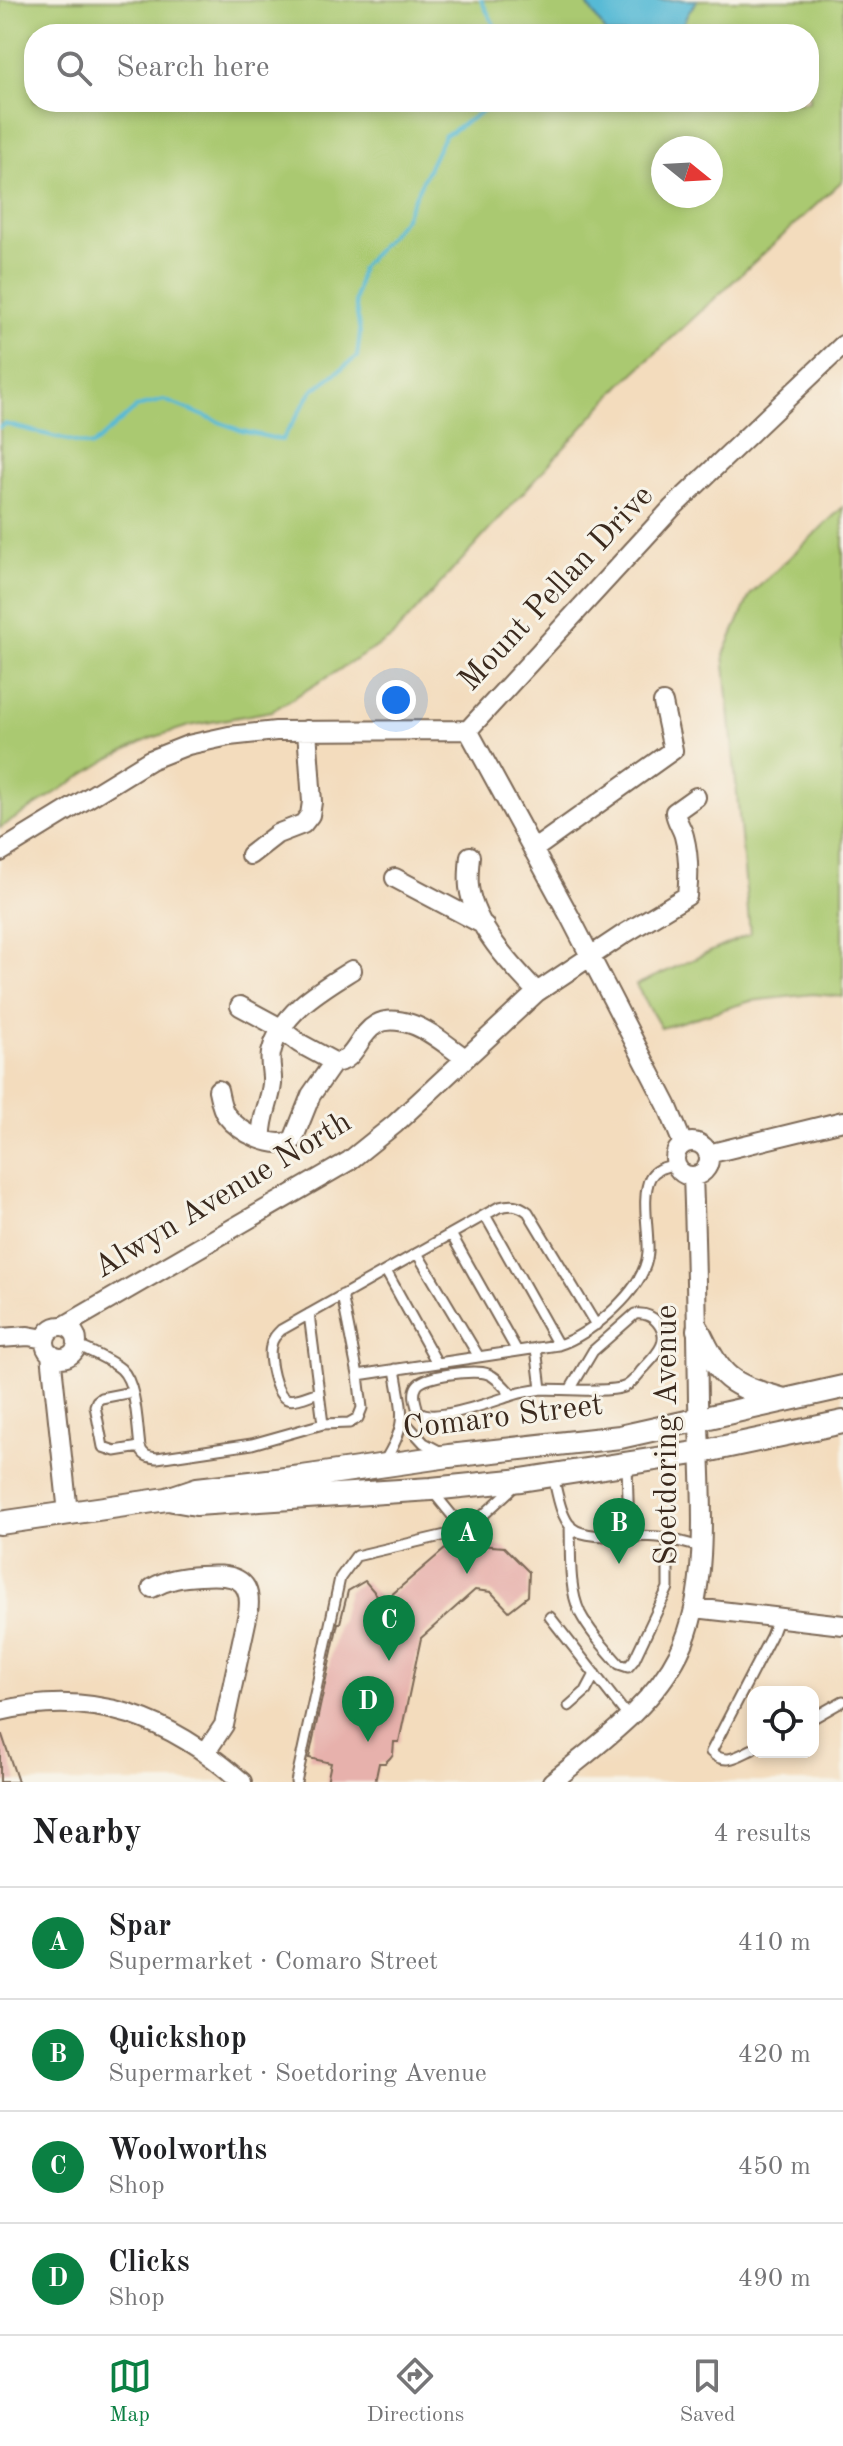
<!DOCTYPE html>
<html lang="en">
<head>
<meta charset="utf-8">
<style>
	:root { --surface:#fff; --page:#f6f6f6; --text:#202124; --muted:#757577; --line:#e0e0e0; --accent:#0b8043 }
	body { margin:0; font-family:"Old Standard TT",serif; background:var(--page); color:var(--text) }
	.controls { position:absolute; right:24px; bottom:24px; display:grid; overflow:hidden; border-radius:16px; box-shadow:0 4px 12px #0003 }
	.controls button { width:72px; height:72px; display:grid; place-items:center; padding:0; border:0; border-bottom:2px solid var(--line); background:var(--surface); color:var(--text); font:40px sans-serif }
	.compass { position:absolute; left:651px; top:136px; width:72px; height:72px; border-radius:50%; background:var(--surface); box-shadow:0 4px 12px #0003; rotate:108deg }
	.you { position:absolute; left:396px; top:700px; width:28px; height:28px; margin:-20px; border:6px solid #fff; border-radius:50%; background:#1a73e8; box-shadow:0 0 0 12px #1a73e833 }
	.badge { display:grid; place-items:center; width:52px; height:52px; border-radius:50%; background:var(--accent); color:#fff; font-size:26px; font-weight:700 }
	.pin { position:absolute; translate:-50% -66px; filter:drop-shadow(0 2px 4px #0008) }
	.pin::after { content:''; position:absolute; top:42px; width:28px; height:24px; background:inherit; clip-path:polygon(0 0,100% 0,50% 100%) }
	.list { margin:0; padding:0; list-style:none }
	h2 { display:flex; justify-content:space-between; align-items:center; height:104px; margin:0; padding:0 32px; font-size:34px }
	h2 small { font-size:26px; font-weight:400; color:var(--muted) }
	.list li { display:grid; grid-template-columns:52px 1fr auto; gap:24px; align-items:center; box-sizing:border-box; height:112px; padding:0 32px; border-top:2px solid var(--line) }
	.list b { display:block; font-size:30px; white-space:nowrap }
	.list p { margin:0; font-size:26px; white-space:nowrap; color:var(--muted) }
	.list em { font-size:26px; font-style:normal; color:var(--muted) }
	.icon { flex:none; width:44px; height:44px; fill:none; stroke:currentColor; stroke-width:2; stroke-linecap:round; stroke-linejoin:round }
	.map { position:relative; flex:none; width:843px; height:1782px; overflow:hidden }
	.search { position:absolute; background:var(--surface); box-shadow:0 4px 12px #0003; left:24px; right:24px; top:24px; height:88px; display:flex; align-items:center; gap:20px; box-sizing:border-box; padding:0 28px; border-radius:32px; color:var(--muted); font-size:30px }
	.sheet { height:552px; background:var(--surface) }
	nav { display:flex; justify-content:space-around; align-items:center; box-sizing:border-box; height:112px; border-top:2px solid var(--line); background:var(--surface); font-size:22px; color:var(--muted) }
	nav a { display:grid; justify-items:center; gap:4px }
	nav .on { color:var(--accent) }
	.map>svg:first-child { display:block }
</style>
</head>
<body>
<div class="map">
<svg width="843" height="1782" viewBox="0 0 843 1782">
	<rect width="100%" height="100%" fill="#f7f3e8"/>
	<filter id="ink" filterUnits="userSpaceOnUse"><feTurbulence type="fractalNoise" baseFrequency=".0125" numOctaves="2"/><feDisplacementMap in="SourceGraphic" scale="16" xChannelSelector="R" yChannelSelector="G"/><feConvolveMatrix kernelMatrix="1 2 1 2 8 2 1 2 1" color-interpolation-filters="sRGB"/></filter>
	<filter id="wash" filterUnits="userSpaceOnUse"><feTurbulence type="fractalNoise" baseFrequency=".006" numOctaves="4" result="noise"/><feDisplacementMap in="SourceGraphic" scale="32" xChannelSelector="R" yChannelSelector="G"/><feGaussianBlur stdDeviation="1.8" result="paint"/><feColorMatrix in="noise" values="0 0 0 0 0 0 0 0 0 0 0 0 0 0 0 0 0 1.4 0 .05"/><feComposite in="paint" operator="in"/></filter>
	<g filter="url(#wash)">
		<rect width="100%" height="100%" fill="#f3dcbd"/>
		<path fill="#aac971" stroke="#727a48" stroke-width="2" fill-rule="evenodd" d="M0,0H843V180L621,385L391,638L272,711L189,726L149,739L109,759L0,828ZM34,34H809V102H34ZM663,148H711V196H663Z
			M843,507V997L813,994L751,1001L661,1028L636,985L750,934L724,654L750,595Z"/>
		<path fill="#56bad5" stroke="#48727a" stroke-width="2" d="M584,0H697L687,15L679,34H607Z"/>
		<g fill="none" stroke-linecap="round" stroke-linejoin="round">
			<path stroke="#56bad5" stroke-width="4" d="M481,0L499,34
				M0,427L5,424L92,446L137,407L164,400L242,431L282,440L312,391L357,357L360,333L355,301L361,268L404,219L444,136L497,102"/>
		</g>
		<g id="blocks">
			<path fill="#e7b1ac" d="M452,1543L504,1547L529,1572L528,1596L509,1611L491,1592L475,1590L421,1638L399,1742H394L393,1754L390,1758L385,1763H379L375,1782H327L331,1763L309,1758L338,1623H340L348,1591L365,1581L383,1602Z
				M0,1735H2L18,1782H0Z"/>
		</g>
	</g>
	<g filter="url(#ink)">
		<use href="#blocks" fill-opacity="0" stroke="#7b6856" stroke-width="2"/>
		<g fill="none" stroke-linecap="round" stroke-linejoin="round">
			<g stroke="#7b6856" stroke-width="13">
				<path id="service" d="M485,1215L558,1345
					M451,1234L517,1351
					M417,1253L479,1357
					M386,1271L437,1363
					M342,1295L358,1375
					M309,1314L323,1424
					M77,1345C91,1352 109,1359 121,1369C137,1384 137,1426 140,1447C143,1456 148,1457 157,1458L252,1444L323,1424L349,1423L358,1418L362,1408L358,1375L558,1345C591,1335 646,1289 648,1252C649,1231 641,1197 650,1178C655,1168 666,1167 676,1164
					M536,1348L541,1389C562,1389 607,1393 624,1387C632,1384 637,1376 642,1370C655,1356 673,1341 657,1322C651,1315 644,1313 635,1314L593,1351L571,1388
					M132,1392L101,1398L97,1401L95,1406L103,1447L115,1451L140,1447
					M319,1392C311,1394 296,1402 287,1399C275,1396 268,1357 271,1346C272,1339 276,1335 281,1330L499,1207C511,1204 518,1204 528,1212L596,1325
					M512,1395C505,1388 497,1377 488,1374C476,1369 423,1375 417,1386C412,1394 416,1403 418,1411C433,1424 491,1402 510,1396C520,1392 531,1391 541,1389
					M403,1420L424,1443L443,1453
					M384,1462C409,1422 402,1413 395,1369
					M627,1464L629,1535
					M553,1476C557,1491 560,1516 572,1528C587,1541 637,1534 658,1537C672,1539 686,1543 700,1547
					M433,1492L464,1530
					M570,1525C571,1553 568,1587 580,1613C590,1632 605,1648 619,1664L628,1667L634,1660L668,1588V1539
					M550,1617L629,1718
					M569,1706L586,1691L595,1674
					M813,1718L843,1701
					M753,1749C738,1756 725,1766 711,1752L771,1636L778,1617
					M296,1782L340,1578L356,1556L467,1530L516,1485"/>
			</g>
			<g stroke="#7b6856" stroke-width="22">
				<path id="minor" d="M468,730L570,917L667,1105L683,1144
					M533,850L673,750L663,703
					M0,852L150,760L188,745L229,736L276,731L468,730L672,508L843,345
					M250,855L277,834L303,824L310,815L312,802L307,730
					M470,856C469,866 468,877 469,887C474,926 511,965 537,992
					M395,878L484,925
					M240,1006L275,1025L299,1043L334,1062C364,1064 356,1006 411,1024C430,1030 449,1047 465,1058
					M218,1090C220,1098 221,1108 226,1115C239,1132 273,1150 293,1140L311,1095L334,1062
					M262,1139C260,1120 270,1103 272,1084C273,1074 269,1063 271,1053C280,1013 320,990 352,970
					M675 1159a17 17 0 1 1 34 0a17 17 0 1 1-34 0Z
					M708,1154L843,1121
					M64,1326L349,1161L395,1124L537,992L624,934L687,896C689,877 689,855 684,836C682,828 676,821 675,812L696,797
					M45 1342a16 16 0 1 1 32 0a16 16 0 1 1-32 0Z
					M0,1338L28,1336L45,1339
					M51,1354L68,1513
					M152,1588C168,1579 182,1577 200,1576C229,1574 254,1575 248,1613L224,1725L206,1752
					M695,1608L843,1625
					M0,1711C96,1689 170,1718 242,1782
					M552,1782C598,1744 652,1707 679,1653C713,1585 700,1476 698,1401C697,1326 696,1251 693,1176"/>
			</g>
			<g stroke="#7b6856" stroke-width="26">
				<path id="tertiary" d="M698,1330C721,1379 730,1385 781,1399
					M173,1500L196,1504L431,1489L521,1480L701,1452L843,1422
					M0,1523L167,1499L197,1489L302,1477L449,1456L620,1437L843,1387"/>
			</g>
			<use href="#service" stroke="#fff" stroke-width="9"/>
			<use href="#minor" stroke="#fff" stroke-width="18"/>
			<use href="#tertiary" stroke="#fff" stroke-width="22"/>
		</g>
	</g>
	<g text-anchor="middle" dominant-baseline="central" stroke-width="6" stroke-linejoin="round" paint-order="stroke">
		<g font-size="32" fill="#3b2a1e" stroke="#f7f3e8">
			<text transform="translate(557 589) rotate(-47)">Mount Pellan Drive</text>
			<text transform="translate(223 1196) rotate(-31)">Alwyn Avenue North</text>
			<text transform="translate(503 1418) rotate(-7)">Comaro Street</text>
			<text transform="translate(668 1435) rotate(-90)">Soetdoring Avenue</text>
		</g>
	</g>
</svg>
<div class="controls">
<button><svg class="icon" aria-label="locate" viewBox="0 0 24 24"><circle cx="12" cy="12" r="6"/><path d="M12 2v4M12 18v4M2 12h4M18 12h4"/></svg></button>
</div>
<svg class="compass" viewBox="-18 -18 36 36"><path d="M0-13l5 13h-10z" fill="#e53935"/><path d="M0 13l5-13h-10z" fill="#757577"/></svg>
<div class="you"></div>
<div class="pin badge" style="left:467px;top:1574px">A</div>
<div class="pin badge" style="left:619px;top:1564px">B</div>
<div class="pin badge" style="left:389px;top:1661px">C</div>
<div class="pin badge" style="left:368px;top:1742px">D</div>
<div class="search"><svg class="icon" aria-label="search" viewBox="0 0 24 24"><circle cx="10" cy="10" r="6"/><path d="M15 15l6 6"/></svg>Search here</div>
</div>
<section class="sheet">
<h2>Nearby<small>4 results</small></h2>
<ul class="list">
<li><span class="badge">A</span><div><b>Spar</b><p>Supermarket · Comaro Street</p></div><em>410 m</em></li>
<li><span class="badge">B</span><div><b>Quickshop</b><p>Supermarket · Soetdoring Avenue</p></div><em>420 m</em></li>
<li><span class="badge">C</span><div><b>Woolworths</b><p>Shop</p></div><em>450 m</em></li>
<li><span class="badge">D</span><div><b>Clicks</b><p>Shop</p></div><em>490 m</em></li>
</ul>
</section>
<nav>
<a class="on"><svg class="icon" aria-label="map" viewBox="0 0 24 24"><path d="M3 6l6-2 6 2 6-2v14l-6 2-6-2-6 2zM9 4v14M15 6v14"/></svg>Map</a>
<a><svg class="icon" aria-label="directions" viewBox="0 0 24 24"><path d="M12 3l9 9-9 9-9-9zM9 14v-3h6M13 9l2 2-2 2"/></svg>Directions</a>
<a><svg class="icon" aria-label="saved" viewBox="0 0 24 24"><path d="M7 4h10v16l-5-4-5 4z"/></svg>Saved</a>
</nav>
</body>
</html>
